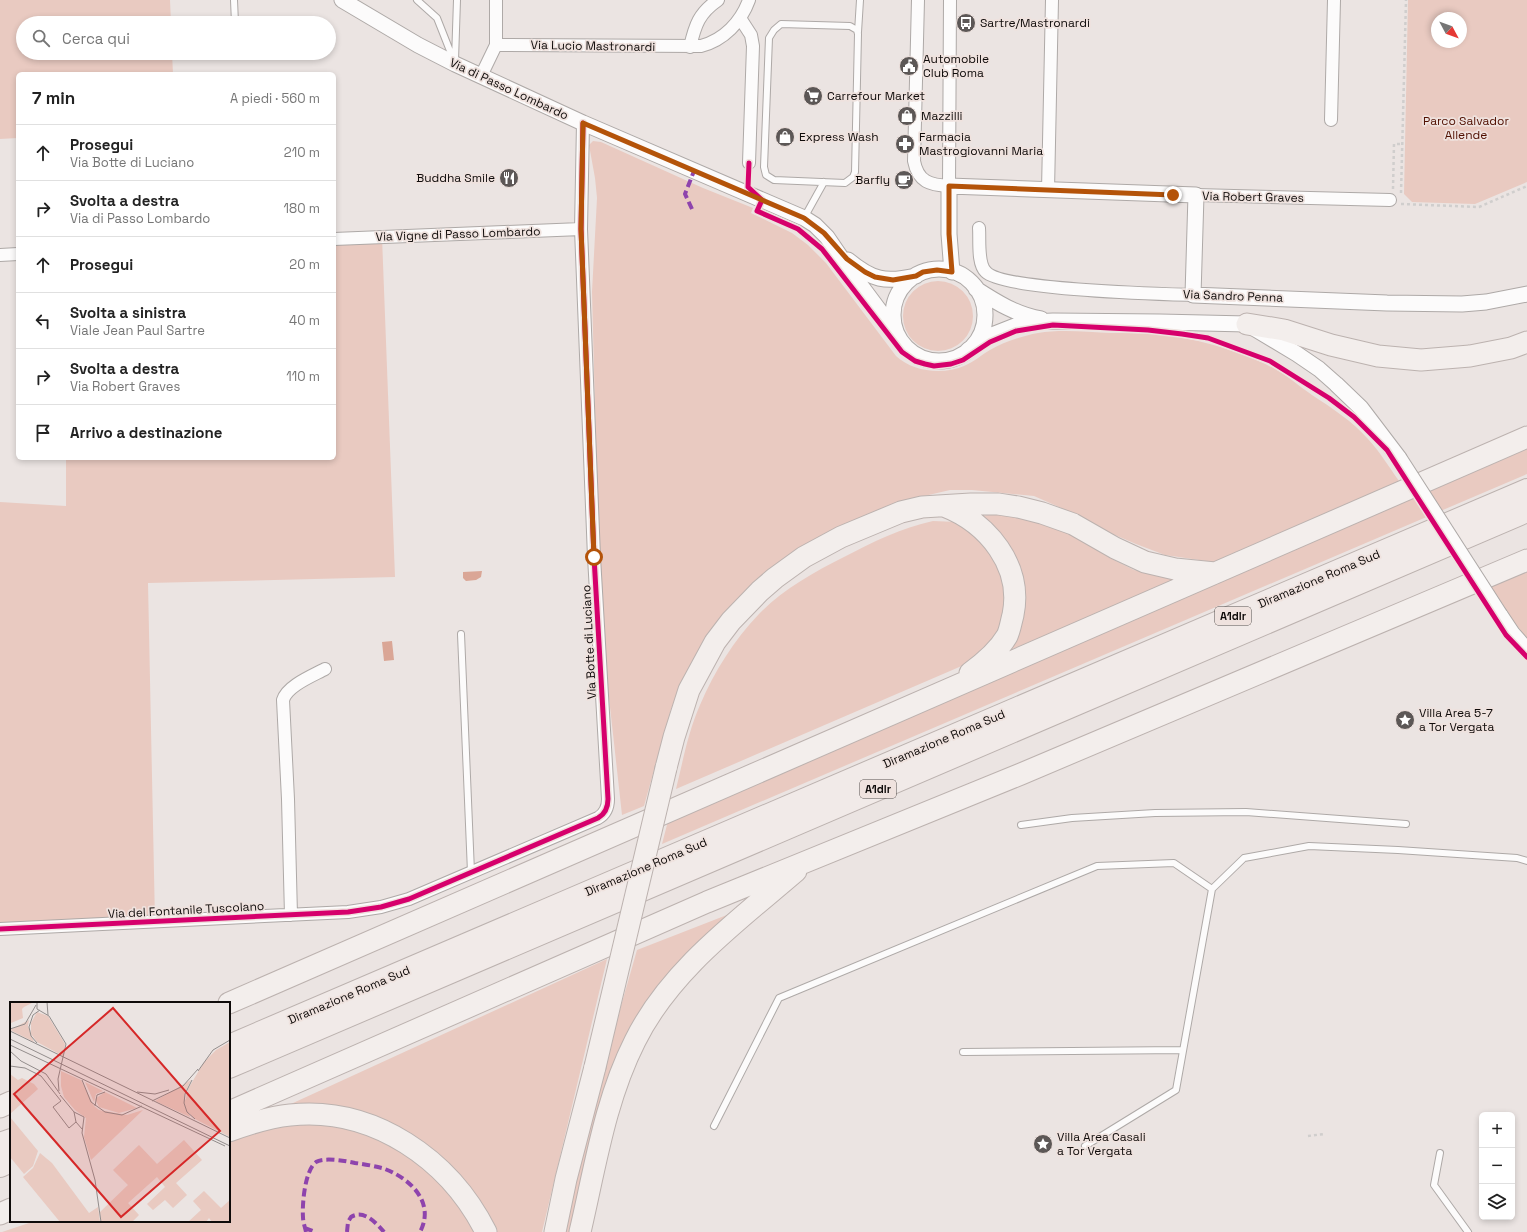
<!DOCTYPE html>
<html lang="it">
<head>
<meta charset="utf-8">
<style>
	:root { --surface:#fff; --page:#f6f6f6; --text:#222; --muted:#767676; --line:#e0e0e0 }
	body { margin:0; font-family:"Space Grotesk",sans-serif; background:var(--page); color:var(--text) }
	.controls { position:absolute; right:12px; bottom:12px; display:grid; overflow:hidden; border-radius:6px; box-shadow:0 2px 6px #0003 }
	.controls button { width:36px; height:36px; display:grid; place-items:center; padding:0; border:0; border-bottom:1px solid var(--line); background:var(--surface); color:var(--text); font:20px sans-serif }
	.compass { position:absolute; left:1431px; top:12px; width:36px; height:36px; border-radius:50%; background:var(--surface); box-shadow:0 2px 6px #0003; rotate:131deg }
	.stop { position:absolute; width:12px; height:12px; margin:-9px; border:3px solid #b45309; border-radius:50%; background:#fff }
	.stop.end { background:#b45309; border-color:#fff; box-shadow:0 1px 4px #0008 }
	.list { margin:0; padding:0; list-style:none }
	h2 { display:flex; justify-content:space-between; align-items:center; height:52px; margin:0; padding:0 16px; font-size:17px }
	h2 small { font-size:13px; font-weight:400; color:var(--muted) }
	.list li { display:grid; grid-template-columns:26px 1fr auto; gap:12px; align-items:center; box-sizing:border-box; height:56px; padding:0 16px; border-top:1px solid var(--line) }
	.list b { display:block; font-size:15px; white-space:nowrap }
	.list p { margin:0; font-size:13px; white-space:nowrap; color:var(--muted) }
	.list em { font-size:13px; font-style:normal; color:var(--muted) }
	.icon { flex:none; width:22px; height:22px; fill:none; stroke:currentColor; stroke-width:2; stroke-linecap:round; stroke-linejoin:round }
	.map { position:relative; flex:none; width:1527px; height:1232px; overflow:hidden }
	.search { position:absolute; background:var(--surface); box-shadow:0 2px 6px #0003; left:16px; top:16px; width:320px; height:44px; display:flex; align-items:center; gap:10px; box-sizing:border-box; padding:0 14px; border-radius:22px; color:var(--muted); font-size:15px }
	.panel { position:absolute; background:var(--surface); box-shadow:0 2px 6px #0003; left:16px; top:72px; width:320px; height:388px; border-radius:6px }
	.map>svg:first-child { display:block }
</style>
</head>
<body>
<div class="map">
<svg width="1527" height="1232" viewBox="0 0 1527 1232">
	<rect width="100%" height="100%" fill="#ebe4e2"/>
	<path fill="#e9cac1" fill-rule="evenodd" d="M0,0H170L171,23H23V53H172L173,74H18V138L0,139Z
		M1408,0H1527V182L1475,204L1412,202L1404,194ZM1437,18H1461V42H1437Z
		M593,141L601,142L703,188L753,208L751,213L792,233L808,245L826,263L896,356C913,372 943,375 964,366C974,362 981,355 990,350C1004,342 1022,336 1038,333C1061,329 1088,332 1111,333C1125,333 1139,333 1153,334C1192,337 1240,350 1275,369C1288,376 1299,386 1312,395C1332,408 1352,421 1368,439C1380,452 1389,467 1399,481L1213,562L1165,555L1136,544L1108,532L1075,514L1034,496L972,490H950L920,497L826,540L706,641L686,673L671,709L644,806L622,815L608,689L598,524L592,292L597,198L595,178L589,145Z
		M382,237L395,577L148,583L155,921L0,929V502L66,506V458H334V239Z
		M903 316a35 35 0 1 1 70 0a35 35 0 1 1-70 0Z
		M1527,449V474L662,844L668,821Z
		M1001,514L1021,516L1065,531L1112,559L1134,570L1177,579V581L1003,653L1023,609L977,516Z
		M933,521L957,522L987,542L1008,585L1000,634L968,663L957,668L676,789C683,761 688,732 700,705C714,672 734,640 759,614C782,590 814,572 844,557C873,542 901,528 933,521Z
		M1527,569V639L1506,611L1490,585Z
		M732,913L674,973L577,1200L570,1232H564L603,1069L637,950Z
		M607,959L542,1232H495L433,1155L280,1109Z
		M314,1124C362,1128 404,1148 438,1182C453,1197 465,1216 478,1232H2L35,1221H229V1139C256,1129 286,1126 314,1124Z"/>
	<path fill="#daa696" d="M482,571L481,577L476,580L466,581L463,578V572Z
		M392,641L394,660L384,661L382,642Z"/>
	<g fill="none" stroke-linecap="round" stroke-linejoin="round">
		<g stroke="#aea9a7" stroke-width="8">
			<path id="service" d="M234,0L235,23
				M417,0L437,18L454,61
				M781,24L850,26L857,30L858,34L855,172L853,177L845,183L774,180L766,175L764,167L769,38L774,30Z
				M858,32L860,0
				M455,60L457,0
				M804,218L824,182
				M461,634L471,872
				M1021,825L1072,818L1155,813L1246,812L1406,824
				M963,1052L1183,1050
				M714,1126L779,998L1097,866L1174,863L1212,889
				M1085,1146L1176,1090L1212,889L1244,858L1309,846L1398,850L1517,858L1527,861
				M1440,1153L1434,1185L1468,1232"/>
		</g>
		<g stroke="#aea9a7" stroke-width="14">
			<path id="minor" d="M918,0L914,161C918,182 930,185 949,186L950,0
				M740,18L751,35L753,46L749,163
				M496,45L701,46C724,40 741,22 749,0
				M690,47C695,25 699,13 718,0
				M481,76L496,45V0
				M1331,120L1334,0
				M1048,190L1052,0
				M1196,195L1390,200
				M979,228C980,240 977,264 986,272C1003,290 1161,294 1193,295
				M334,239L581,229
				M0,255L18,254
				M291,915L288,799L283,700C287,686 312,676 325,669
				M0,929L348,912L381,907L409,899L598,818C605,814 608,807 608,799L594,557L581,229L583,123"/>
		</g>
		<g stroke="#aea9a7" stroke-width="17">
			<path id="tertiary" d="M342,0L418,45L455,64L583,123L804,218L815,225L827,237L853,275L897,334
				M848,260C872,280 885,283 916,276
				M893 315a46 46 0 1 1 92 0a46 46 0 1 1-92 0Z
				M952,272L949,234V186L1196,195L1193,295L1387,303L1462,304L1486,302L1527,294
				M976,289C996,302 1017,315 1041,319
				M968,350L987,337L1015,326L1032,322L1053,321L1160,322L1247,324L1297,354L1319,369L1336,384L1361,408L1399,458
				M1500,615L1512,633L1527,650"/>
		</g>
		<g stroke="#bcb2af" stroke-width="23">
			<path id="trunk" d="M1247,324L1284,330L1331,345L1378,356L1421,360L1470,356L1511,348L1527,342
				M944,506C988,523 1023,566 1013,615C1011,622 1010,630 1007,636C998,651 984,663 970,673
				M666,768L674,737L689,690L715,642L731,621L760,591L775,578L804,557L841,537L901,512L922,507L971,504H998L1018,507L1042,513L1073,524L1115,548L1145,562L1175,569L1215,573
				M229,1003L1527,437
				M0,1107L11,1102
				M229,1112L707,902L1021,774L1527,560
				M229,1131C248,1124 270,1117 290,1115C374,1106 450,1160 486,1232
				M0,1214L11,1209
				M555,1232L566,1179L595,1067
				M580,1232C595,1168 605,1100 635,1041C670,970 738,921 796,871"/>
		</g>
		<g stroke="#bcb2af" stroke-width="24">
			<path id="motorway" d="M229,1046L1527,490
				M229,1067L1527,511
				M0,1144L11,1140
				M0,1166L11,1161"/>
		</g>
		<path stroke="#d0cecd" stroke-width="2.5" stroke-dasharray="3 3" stroke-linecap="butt" d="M1393,189L1394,144H1403
			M1401,193L1406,0
			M1401,204L1479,207L1527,186
			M1308,1136L1324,1134"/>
		<use href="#service" stroke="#fcfbfb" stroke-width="6"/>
		<use href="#minor" stroke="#fcfbfb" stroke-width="12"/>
		<use href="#tertiary" stroke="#fcfbfb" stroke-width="15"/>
		<use href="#trunk" stroke="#f3eeec" stroke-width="21"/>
		<use href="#motorway" stroke="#f1eae8" stroke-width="22"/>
		<g stroke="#aea9a7" stroke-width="17" stroke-linecap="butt">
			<path id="tertiary-bridge" d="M1399,458L1500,615"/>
		</g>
		<g stroke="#bcb2af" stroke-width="23" stroke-linecap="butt">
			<path id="trunk-bridge" d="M595,1067L666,768"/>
		</g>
		<use href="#tertiary-bridge" stroke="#fcfbfb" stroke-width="15"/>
		<use href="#trunk-bridge" stroke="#f3eeec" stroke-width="21"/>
		<path stroke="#8e44ad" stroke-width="4" stroke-dasharray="8 4" stroke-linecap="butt" d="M692,209L685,194L694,171
			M305,1228L315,1232
			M306,1232C305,1227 303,1222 303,1217C302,1204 305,1170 316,1162C324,1157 346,1161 355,1163C364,1164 374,1166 382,1168C409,1177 436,1202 420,1232
			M347,1232L348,1222L351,1217C364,1209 376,1223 384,1232"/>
		<g stroke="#efe2de" stroke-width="8">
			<path id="cycleway" d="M749,163L748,187L762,200L757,211L798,229L822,249L902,352L915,361L925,364L934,366L951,364L963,360L990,342L1016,331L1053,325L1148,330L1182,334L1208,338L1270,361L1329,398L1354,417L1387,450L1506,635L1527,657
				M0,929L348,912L381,907L409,899L598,818C605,814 608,807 608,799L594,557L581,229L583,123"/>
		</g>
		<use href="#cycleway" stroke="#d6006c" stroke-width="5"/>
	</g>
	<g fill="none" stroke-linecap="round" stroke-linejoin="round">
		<path stroke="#b45309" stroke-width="5" d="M594,557L581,229L583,123L804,218L824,233L847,259L865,272L875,277L893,280L916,276L923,272L937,270L952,272L949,234V186L1173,195"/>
	</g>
	<defs>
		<g id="bus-disc" transform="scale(1)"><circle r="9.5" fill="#5c5756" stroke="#efe2de"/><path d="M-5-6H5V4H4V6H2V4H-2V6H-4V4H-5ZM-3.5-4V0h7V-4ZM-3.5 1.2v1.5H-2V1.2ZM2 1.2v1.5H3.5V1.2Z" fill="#fff"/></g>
		<g id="civic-disc" transform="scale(1)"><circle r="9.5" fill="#5c5756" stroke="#efe2de"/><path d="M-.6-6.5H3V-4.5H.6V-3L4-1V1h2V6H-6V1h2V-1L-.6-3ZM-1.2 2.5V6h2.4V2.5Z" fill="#fff"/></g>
		<g id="supermarket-disc" transform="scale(1)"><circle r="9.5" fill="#5c5756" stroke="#efe2de"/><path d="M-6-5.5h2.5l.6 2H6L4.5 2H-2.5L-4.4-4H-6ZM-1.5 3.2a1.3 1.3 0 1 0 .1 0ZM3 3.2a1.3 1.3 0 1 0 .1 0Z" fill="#fff"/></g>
		<g id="shop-disc" transform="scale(1)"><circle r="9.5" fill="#5c5756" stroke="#efe2de"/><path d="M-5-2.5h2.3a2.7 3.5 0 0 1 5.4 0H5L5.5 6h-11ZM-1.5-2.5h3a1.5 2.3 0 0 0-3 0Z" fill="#fff"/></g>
		<g id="pharmacy-disc" transform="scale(1)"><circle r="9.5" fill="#5c5756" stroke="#efe2de"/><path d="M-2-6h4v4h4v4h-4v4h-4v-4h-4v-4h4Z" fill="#fff"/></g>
		<g id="restaurant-disc" transform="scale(1)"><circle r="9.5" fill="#5c5756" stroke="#efe2de"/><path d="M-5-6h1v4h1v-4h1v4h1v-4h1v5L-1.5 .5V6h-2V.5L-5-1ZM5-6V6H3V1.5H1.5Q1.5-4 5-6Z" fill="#fff"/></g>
		<g id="cafe-disc" transform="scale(1)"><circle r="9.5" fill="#5c5756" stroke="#efe2de"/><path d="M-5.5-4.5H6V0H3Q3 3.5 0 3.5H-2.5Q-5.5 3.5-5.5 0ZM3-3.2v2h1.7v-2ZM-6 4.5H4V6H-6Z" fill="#fff"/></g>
		<g id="sight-disc" transform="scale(1)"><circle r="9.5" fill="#5c5756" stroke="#efe2de"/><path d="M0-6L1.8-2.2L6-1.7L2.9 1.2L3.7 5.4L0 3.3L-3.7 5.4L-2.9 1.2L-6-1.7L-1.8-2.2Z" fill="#fff"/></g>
	</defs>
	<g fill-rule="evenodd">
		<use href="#bus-disc" x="966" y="23"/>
		<use href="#civic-disc" x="909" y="66"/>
		<use href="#supermarket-disc" x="813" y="96"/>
		<use href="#shop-disc" x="907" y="116"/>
		<use href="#shop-disc" x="785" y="137"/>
		<use href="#pharmacy-disc" x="905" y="144"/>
		<use href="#restaurant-disc" x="509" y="178"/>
		<use href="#cafe-disc" x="904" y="180"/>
		<use href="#sight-disc" x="1405" y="720"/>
		<use href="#sight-disc" x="1043" y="1144"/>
	</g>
	<g text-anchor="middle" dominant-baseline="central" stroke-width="3.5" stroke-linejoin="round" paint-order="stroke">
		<g fill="#efe2de" stroke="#524c4a" stroke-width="1">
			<rect x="1215" y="607" width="36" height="18" rx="3"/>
			<rect x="860" y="780" width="36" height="18" rx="3"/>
		</g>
		<g font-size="11" font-weight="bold" fill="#0f0b0a">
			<text x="1233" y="616">A1dir</text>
			<text x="878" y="789">A1dir</text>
		</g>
		<g font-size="12" fill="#0f0b0a" stroke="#efe2de" text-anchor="start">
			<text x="980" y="23">Sartre/Mastronardi</text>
			<text x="923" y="59">Automobile<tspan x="923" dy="14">Club Roma</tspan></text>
			<text x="827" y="96">Carrefour Market</text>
			<text x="921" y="116">Mazzilli</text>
			<text x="799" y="137">Express Wash</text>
			<text x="919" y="137">Farmacia<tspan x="919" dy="14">Mastrogiovanni Maria</tspan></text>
			<text x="495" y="178" text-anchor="end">Buddha Smile</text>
			<text x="890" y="180" text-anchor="end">Barfly</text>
			<text x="1419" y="713">Villa Area 5-7<tspan x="1419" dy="14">a Tor Vergata</tspan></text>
			<text x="1057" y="1137">Villa Area Casali<tspan x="1057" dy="14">a Tor Vergata</tspan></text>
		</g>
		<g font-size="12" fill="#0f0b0a" stroke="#efe2de">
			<text transform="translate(593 46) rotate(1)">Via Lucio Mastronardi</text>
			<text transform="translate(509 89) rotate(25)">Via di Passo Lombardo</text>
			<text transform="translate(1253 197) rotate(1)">Via Robert Graves</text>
			<text transform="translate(458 234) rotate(-2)">Via Vigne di Passo Lombardo</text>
			<text transform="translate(1233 296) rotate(2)">Via Sandro Penna</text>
			<text transform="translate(1319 579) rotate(-23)">Diramazione Roma Sud</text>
			<text transform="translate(589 642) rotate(-93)">Via Botte di Luciano</text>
			<text transform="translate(944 739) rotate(-23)">Diramazione Roma Sud</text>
			<text transform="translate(646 867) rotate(-23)">Diramazione Roma Sud</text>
			<text transform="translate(186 910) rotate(-3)">Via del Fontanile Tuscolano</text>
			<text transform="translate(349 995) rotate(-23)">Diramazione Roma Sud</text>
		</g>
		<g font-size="12" fill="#500f00" stroke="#efe2de">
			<text x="1466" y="121">Parco Salvador<tspan x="1466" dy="14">Allende</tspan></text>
		</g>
	</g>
	<g transform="translate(10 1002)">
		<rect width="220" height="220" fill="#ebe4e2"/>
		<path d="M0,0H24L14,5L12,7L13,16L1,21V24H0ZM27,10L38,14L55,42L53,54L27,40L21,32V21ZM19,18L18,24L24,40L0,28ZM220,40V135L185,117L179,111L175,101L178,87L194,60L206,48ZM51,69L71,78L84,104L89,108L117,113L133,108L81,158L74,135L76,116L65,108L54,95L51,84ZM0,72L8,78L12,76L24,82L28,87L0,112ZM181,78L174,93L180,115L145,99ZM75,80L93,89L86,92L84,100ZM95,90L127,106L109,111L89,105L85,97ZM0,115L28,149L23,164L14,172L0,155ZM174,138L192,158L166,181L177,193L163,206L155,198L143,208L137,202L155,185L147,175L118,201L129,213L122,220H91L90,210L118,183L103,168L129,143L147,162ZM30,151L42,161L79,211L88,205L90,220H50L13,175L23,166ZM194,189L211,206L220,198V220H202L199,216L196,220H178L191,208L183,199Z" fill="#e9cac1"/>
		<path fill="none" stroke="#938d8c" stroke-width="1" d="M27,0V7L39,14L56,42L48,77L49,89M37,0L38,13M0,27L15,22L26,3M0,29L220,136M0,37L220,144M27,41L21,34L19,25L23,13L30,8M0,43L215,144M0,49L11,59L36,72L50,92M0,64L15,66L31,74L51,99L43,105L59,126L66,120M188,69L203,48L220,38M72,78L81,100L95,110L112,113L132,104M182,78L175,92L174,101L177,110L185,117M127,90L145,92L159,88M50,93L64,110L74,115L72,131M142,99L173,84L188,67M85,104L87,93L95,90M64,110L66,120L72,127M72,131L85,178L91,220"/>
		<path fill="#d62828" fill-opacity="0.15" stroke="#d62828" stroke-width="2" d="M103,6L210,129L111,215L4,92Z"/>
		<rect width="220" height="220" fill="none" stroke="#0f0b0a" stroke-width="2"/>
	</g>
</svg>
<div class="controls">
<button>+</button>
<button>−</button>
<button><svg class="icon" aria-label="layers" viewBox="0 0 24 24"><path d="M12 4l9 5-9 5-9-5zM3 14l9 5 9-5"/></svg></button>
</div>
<svg class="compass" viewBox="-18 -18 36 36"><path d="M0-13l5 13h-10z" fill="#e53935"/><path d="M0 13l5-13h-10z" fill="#767676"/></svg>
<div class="stop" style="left:594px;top:557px"></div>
<div class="stop end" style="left:1173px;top:195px"></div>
<div class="search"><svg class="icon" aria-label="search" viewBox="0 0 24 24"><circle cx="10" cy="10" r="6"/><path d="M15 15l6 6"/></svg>Cerca qui</div>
<section class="panel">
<h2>7 min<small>A piedi · 560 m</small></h2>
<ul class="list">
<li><svg class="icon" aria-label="ahead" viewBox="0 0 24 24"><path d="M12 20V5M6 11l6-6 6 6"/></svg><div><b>Prosegui</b><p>Via Botte di Luciano</p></div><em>210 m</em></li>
<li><svg class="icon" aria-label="right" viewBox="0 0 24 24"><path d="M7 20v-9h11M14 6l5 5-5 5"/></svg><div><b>Svolta a destra</b><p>Via di Passo Lombardo</p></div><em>180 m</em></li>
<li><svg class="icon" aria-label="ahead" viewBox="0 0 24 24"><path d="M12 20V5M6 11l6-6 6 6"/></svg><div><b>Prosegui</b></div><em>20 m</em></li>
<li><svg class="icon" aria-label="left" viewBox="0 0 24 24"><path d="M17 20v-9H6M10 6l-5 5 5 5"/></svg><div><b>Svolta a sinistra</b><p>Viale Jean Paul Sartre</p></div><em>40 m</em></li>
<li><svg class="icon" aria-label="right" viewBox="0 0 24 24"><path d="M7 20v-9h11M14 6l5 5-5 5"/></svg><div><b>Svolta a destra</b><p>Via Robert Graves</p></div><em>110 m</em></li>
<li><svg class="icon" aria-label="arrive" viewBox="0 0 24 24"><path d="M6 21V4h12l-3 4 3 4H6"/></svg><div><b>Arrivo a destinazione</b></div></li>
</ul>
</section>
</div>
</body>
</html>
